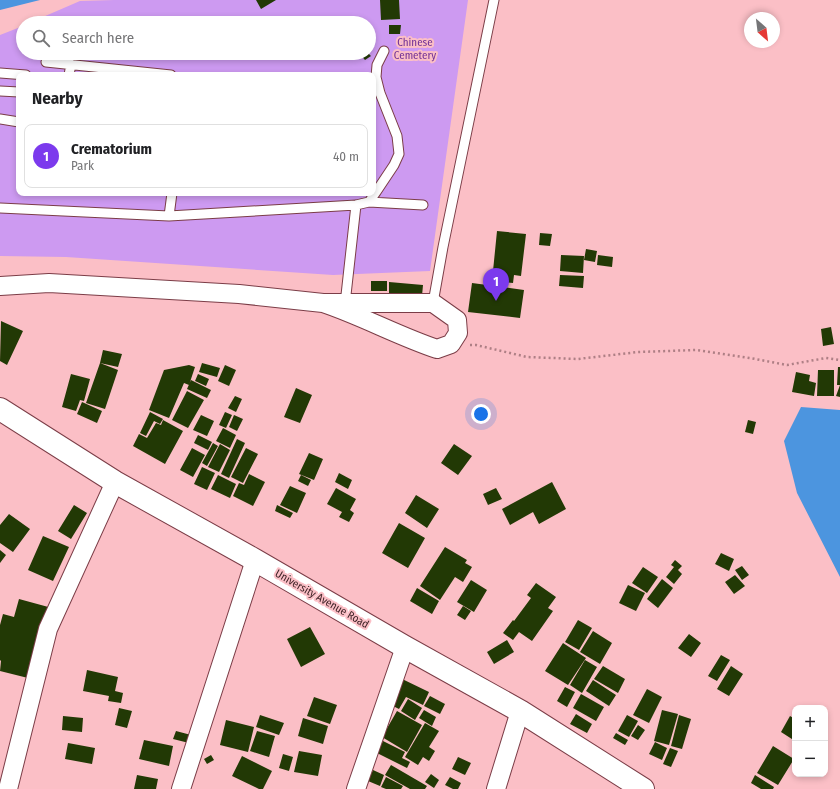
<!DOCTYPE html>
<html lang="en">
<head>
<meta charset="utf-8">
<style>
	:root { --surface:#fff; --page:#f2f2f2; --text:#202124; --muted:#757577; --line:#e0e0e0; --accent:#7c3aed }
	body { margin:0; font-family:"Fira Sans Condensed",sans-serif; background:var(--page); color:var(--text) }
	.controls { position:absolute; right:12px; bottom:12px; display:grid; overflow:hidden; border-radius:8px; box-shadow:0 2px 6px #0003 }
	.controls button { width:36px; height:36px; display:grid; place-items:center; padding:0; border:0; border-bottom:1px solid var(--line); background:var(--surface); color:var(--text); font:20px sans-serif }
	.compass { position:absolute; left:744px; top:12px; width:36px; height:36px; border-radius:50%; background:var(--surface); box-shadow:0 2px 6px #0003; rotate:152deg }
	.you { position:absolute; left:481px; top:414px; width:14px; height:14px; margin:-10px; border:3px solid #fff; border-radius:50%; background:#1a73e8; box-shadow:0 0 0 6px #1a73e833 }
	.badge { display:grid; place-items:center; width:26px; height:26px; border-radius:50%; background:var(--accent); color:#fff; font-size:13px; font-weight:700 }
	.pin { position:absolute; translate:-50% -33px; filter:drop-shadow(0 1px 2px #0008) }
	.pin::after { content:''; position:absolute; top:21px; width:14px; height:12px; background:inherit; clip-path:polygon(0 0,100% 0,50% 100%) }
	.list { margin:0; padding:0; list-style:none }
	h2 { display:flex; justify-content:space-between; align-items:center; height:52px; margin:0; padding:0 16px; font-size:17px }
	h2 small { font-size:13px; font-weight:400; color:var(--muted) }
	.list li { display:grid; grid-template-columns:26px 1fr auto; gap:12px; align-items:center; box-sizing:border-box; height:64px; margin:0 8px 8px; padding:0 8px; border:1px solid var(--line); border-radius:8px }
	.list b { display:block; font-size:15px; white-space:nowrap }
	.list p { margin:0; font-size:13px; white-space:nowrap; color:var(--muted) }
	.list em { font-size:13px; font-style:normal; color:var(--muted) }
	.icon { flex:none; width:22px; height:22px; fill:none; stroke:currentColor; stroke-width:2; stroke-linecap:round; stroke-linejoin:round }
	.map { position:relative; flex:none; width:840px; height:789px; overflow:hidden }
	.search { position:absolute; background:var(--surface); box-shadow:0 2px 6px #0003; left:16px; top:16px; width:360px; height:44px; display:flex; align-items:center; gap:10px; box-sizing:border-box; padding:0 14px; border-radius:22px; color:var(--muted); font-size:15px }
	.panel { position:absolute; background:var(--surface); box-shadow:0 2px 6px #0003; left:16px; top:72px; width:360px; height:124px; border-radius:8px }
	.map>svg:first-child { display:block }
</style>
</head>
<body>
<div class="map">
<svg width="840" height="789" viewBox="0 0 840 789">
	<rect width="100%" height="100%" fill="#fbbfc6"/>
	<path fill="#cd9af1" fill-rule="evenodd" d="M114,0H468L430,271L333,275L66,257L0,256V35L23,26V53H369V23H29L80,1ZM19,75H373V193H19Z"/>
	<path fill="#4c95df" d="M0,0H40L0,10Z
		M801,407L840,410V577L797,493L784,441Z"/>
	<path fill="#223905" d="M256,0H276L261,9Z
		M380,0H399L400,19L381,20Z
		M389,25H401L400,34H389Z
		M359,53H368L371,56L365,60Z
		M497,231L526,234L521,276L514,275L513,283L501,282L502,272L493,271Z
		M540,233L552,234L550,246L539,245Z
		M586,249L597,251L595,262L584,260Z
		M561,255L584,256L583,273L560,271Z
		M598,255L613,257L612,267L597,265Z
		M560,275L584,276L583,288L559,286Z
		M371,281H387V291H371Z
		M389,282L423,285L422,296L389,293Z
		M472,283L524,290L520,318L468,312Z
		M1,321L23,331L7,365L0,361Z
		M831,327L834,344L823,346L821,329Z
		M103,350L122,354L118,367L100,363Z
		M100,363L118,370L105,409L86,403Z
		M202,363L220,368L217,377L199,372Z
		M189,365L195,367L189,385L184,383L169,418L149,410L164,370Z
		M225,365L236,370L229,386L218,381Z
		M838,367H840V397L836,396L840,385H837Z
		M818,370H834V396H817Z
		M796,372L810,375L809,381L816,383L814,396L792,392Z
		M71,374L90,379L84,401L80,400L76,411L62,407Z
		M198,374L209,379L206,386L195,381Z
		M191,380L211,390L207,398L187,389Z
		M296,388L312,395L300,423L284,417Z
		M187,391L204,400L188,428L172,420Z
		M235,396L242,399L236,412L228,408Z
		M82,402L102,411L97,423L77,414Z
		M150,412L163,419L160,424L154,421L146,436L140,433Z
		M225,412L232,415L226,428L219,425Z
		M201,415L214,421L207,436L193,430Z
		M234,415L243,419L237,431L229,427Z
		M163,420L183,431L165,464L133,446L139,434L147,438L156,423L161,425Z
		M748,420L756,422L753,434L745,432Z
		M223,428L236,435L230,448L216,441Z
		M198,435L212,442L208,450L194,443Z
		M237,439L245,443L229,478L221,474Z
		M213,443L218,446L207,466L202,463Z
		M220,444L230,450L219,472L208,467Z
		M454,444L472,456L458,475L441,463Z
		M192,448L205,455L193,477L180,470Z
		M246,448L258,454L243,483L231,477Z
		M309,453L323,459L314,480L299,474Z
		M202,467L215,473L207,490L194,484Z
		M339,473L352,480L348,489L335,482Z
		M249,474L265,482L253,506L233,496L239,483L244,485Z
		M218,475L236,484L230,498L211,489Z
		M301,475L311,480L308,486L298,481Z
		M552,482L566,509L539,524L533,512L510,525L502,509Z
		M290,486L306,493L297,513L280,505Z
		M336,488L356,499L350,510L354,513L349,522L339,517L342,512L327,504Z
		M496,488L502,499L488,505L483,494Z
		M416,495L439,509L427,528L405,513Z
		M74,505L87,513L71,539L58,531Z
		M277,505L293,513L290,518L275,511Z
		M9,514L30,529L13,552L0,543V525Z
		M399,523L425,538L408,568L382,553Z
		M43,536L69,547L53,581L28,570Z
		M445,547L467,560L465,563L472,567L463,582L455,577L440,600L420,586Z
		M0,550L6,555L0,563Z
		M721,553L734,559L729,571L715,564Z
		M675,560L682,566L678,570L682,574L674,584L666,577L674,567L671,565Z
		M742,566L749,575L742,580L735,570Z
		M643,567L658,577L647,593L632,583Z
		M735,575L745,586L734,594L725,582Z
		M662,579L673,588L658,608L647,599Z
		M471,580L487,590L474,612L457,602Z
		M536,583L556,597L548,608L553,611L532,641L519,632L513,640L503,633L513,620L514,621L531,598L527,595Z
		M628,585L645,593L636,611L619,603Z
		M417,588L439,601L432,614L410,601Z
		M19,599L52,608L32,679L0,671L1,661L0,660V625L3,614L14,617Z
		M463,606L471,611L465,620L457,615Z
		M578,620L592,628L579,650L565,642Z
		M310,627L325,654L301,667L287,639Z
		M593,631L612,643L600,664L580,652Z
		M689,634L701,643L691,657L678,648Z
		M507,640L514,652L494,664L487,652Z
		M563,643L586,658L568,685L545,671Z
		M721,655L730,660L717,681L708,676Z
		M585,660L597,667L582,693L570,685Z
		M603,666L625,679L618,693L594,679Z
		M731,666L743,674L729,696L717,689Z
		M87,670L118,677L115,691L123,693L121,703L108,701L109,696L83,691Z
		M398,677L429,692L423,705L406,697L399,709L389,704Z
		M593,680L616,695L609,706L586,691Z
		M565,687L575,692L567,707L557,701Z
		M647,689L662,697L649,723L633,715Z
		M581,694L604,707L596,721L573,708Z
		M430,696L445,704L440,714L424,706Z
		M314,697L337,705L330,724L307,716Z
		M408,699L422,708L415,720L401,711Z
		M119,708L132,711L127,728L115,725Z
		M424,710L436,717L432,726L419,718Z
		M662,710L678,714L669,745L654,741Z
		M397,711L422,725L407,752L382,737Z
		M576,714L592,724L587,733L570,724Z
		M260,715L284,723L279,735L256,727Z
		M627,715L638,721L629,737L618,731Z
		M679,715L691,719L682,749L671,746Z
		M63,716L83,718L82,732L62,730Z
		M790,716L795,719V741L781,732Z
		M303,718L328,726L323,744L298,736Z
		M226,720L254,727L248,752L220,745Z
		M425,723L439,731L429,747L435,751L429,761L423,757L418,765L405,757Z
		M638,725L645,730L638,740L631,736Z
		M176,731L191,735L189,743L173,739Z
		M257,731L275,736L269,757L250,751Z
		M616,733L628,740L625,745L613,738Z
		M144,740L173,746L169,766L139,759Z
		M383,741L405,752L402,758L410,762L407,768L377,753Z
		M655,742L667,748L662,760L649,754Z
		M68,743L95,748L92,764L65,759Z
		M773,746L794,759L778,785L757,773Z
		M670,748L678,751L671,767L663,764Z
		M299,751L322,755L318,776L294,772Z
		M283,754L293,757L289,771L279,768Z
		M211,755L214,760L207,764L204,759Z
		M242,756L272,771L263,789H259L232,776Z
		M458,757L471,763L465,775L452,769Z
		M391,765L427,786L425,789H410L385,775Z
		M373,770L384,775L380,786L368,781Z
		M431,774L439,780L434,788L425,782Z
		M137,775L158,779L156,789H134Z
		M755,775L774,787L773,789H761L751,783Z
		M386,777L403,786L401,789H386L381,787Z
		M450,777L461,783L458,789H453L445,785Z"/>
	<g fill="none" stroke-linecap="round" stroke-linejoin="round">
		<g stroke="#7b3d47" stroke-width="11">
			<path id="service" d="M46,62L171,75
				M0,73L26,75
				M69,75L71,64
				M0,91L19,92
				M0,119L19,122
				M369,202L423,205
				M0,208L169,216L356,205L369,202L376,192L394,165L399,154L397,136L380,93L376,77L377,65L384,51
				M169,216L172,193
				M433,303L443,247L494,0
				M345,304L356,205"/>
		</g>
		<g stroke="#7b3d47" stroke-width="20">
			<path id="minor" d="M0,286L49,283L239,294L323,303H433L457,320L458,333L451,344L437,349C398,336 362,316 323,303
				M8,789L48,629L115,482
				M181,789L255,560
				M356,789L405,647
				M496,789L520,711"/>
		</g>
		<g stroke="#7b3d47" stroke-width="24">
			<path id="secondary" d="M0,409L115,482L255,560L405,647L520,711L643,789"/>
		</g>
		<path stroke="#ae7f85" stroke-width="2.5" stroke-dasharray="2 3" stroke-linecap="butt" d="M470,345H476L527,357L578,359L638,352L696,350L750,358L787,365L826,358L840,360"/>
		<use href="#service" stroke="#fff" stroke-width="9"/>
		<use href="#minor" stroke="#fff" stroke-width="18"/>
		<use href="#secondary" stroke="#fff" stroke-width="22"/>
	</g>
	<g text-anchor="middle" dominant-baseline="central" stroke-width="4" stroke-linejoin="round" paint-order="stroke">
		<g font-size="11" fill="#713096" stroke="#fbbfc6">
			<text x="415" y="42">Chinese<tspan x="415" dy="13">Cemetery</tspan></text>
		</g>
		<g font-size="11" fill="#3e2226" stroke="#fbbfc6">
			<text transform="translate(322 599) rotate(30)">University Avenue Road</text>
		</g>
	</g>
</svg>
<div class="controls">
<button>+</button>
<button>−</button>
</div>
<svg class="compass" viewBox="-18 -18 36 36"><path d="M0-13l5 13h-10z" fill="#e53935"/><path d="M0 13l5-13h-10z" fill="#757577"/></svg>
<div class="you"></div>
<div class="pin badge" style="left:496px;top:301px">1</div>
<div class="search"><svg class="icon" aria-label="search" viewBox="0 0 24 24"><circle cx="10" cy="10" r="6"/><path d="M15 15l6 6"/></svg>Search here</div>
<section class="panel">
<h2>Nearby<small></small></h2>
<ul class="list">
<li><span class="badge">1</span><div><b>Crematorium</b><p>Park</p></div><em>40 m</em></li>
</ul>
</section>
</div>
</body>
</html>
